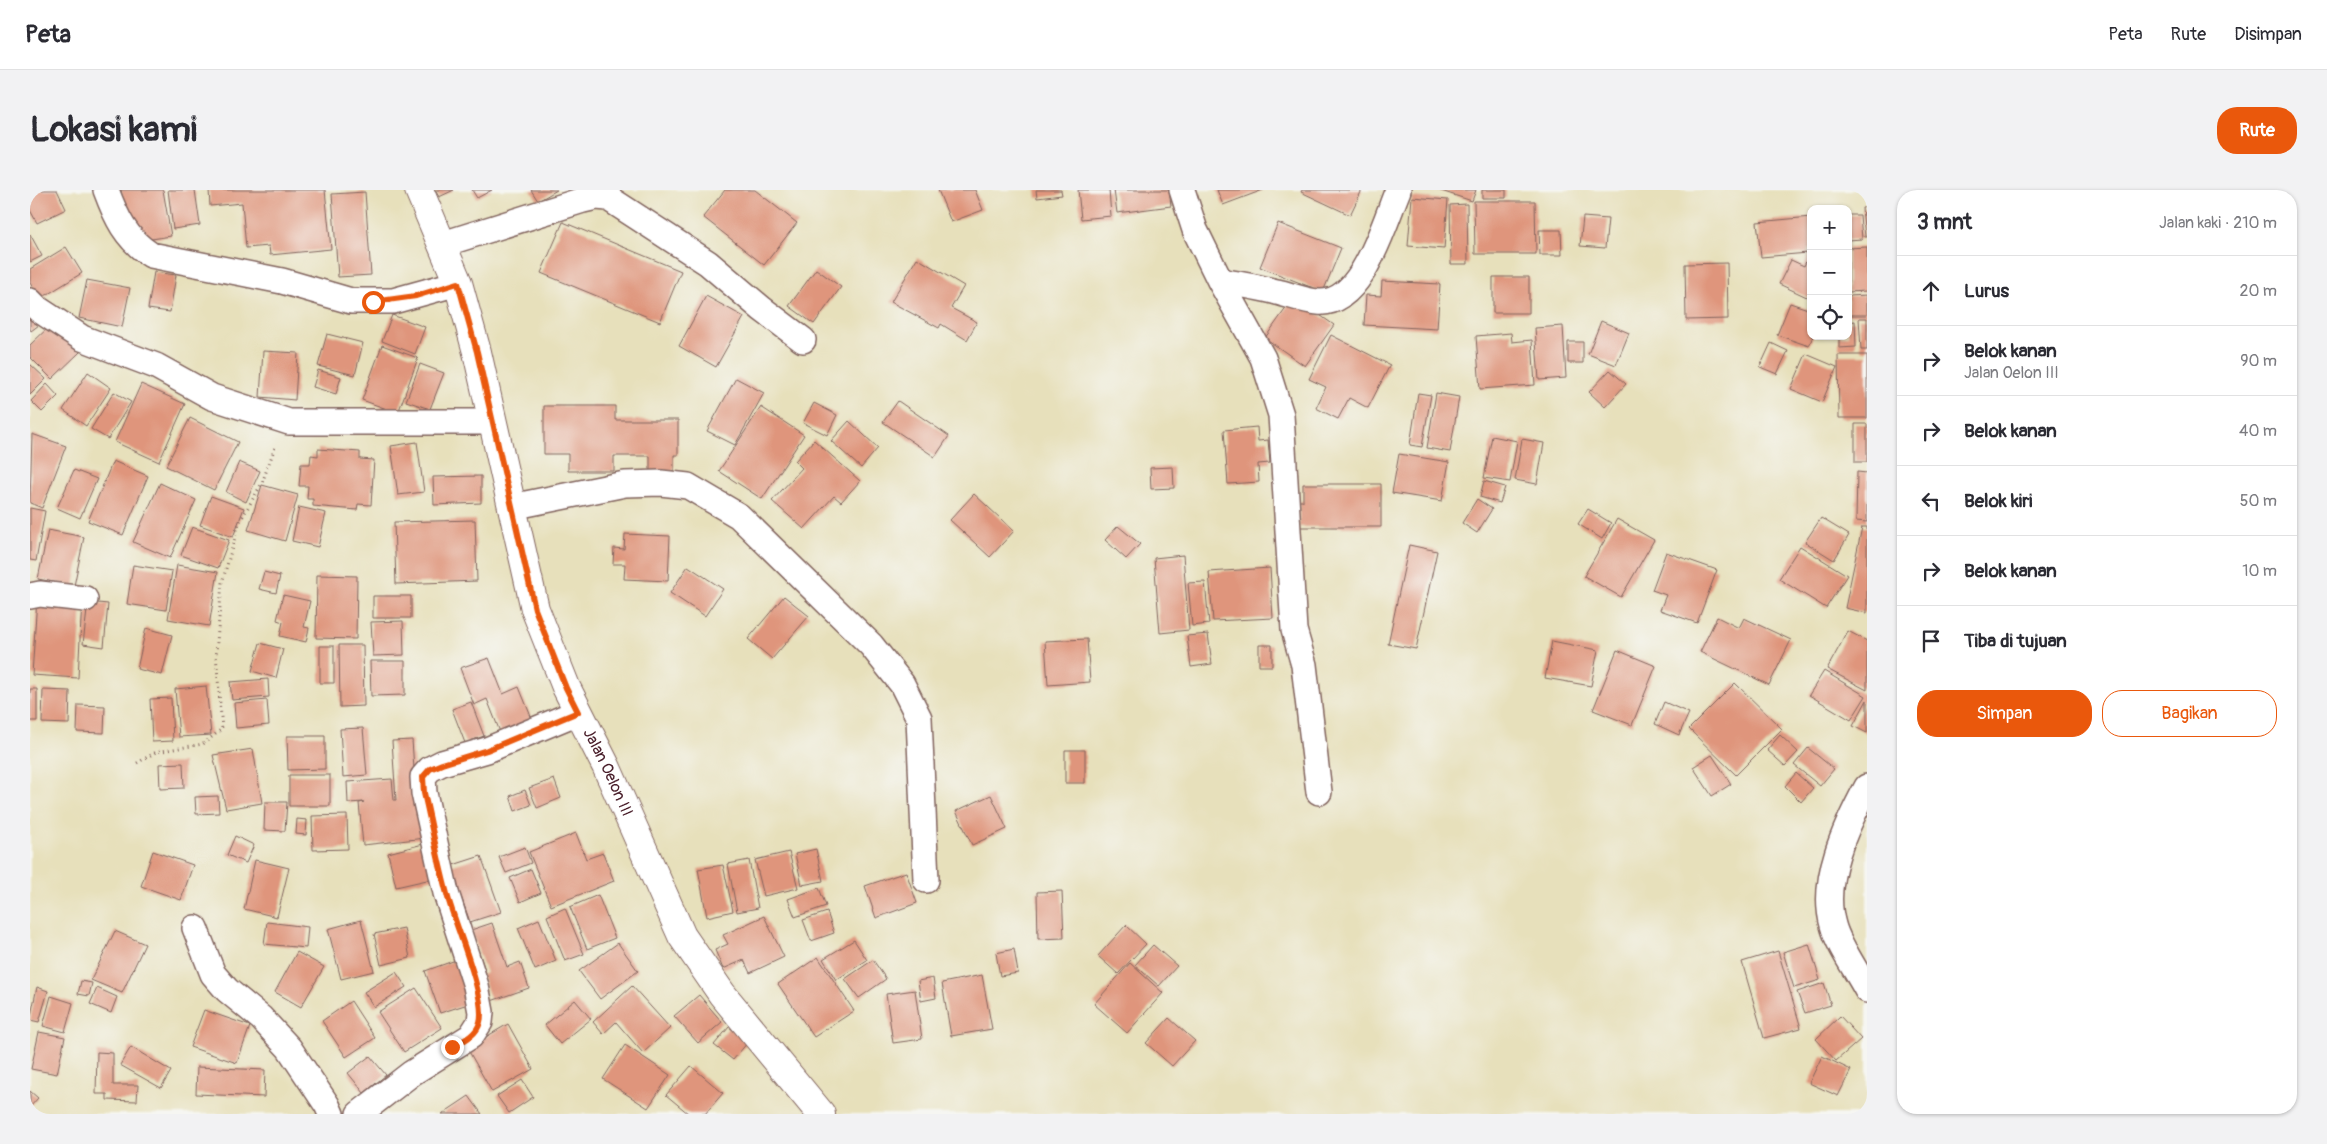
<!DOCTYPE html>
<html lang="id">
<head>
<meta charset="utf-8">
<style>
	:root { --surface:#fff; --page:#f2f2f3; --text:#2b2b33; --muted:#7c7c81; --line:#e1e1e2; --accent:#ea580c }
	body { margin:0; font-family:Pangolin,sans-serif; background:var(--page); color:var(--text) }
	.controls { position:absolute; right:15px; top:15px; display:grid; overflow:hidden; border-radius:10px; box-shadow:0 1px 4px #0004 }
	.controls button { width:45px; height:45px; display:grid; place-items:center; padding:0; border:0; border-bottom:1px solid var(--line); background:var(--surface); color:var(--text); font:25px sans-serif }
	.stop { position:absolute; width:15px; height:15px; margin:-11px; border:4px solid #ea580c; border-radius:50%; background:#fff }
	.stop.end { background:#ea580c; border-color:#fff; box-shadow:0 1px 5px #0008 }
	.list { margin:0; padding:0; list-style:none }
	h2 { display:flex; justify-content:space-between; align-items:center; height:65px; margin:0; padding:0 20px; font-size:21px }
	h2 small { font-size:16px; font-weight:400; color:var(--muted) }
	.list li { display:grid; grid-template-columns:32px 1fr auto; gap:15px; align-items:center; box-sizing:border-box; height:70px; padding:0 20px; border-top:1px solid var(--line) }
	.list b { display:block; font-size:19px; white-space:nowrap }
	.list p { margin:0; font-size:16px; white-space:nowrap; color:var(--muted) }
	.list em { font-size:16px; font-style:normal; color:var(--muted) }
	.actions { display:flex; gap:10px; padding:15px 20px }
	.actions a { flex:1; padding:11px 0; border:1px solid var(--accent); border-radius:20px; text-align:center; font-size:18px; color:var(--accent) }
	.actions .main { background:var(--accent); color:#fff }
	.icon { flex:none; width:28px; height:28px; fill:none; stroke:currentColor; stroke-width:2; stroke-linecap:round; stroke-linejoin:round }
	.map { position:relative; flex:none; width:1837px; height:924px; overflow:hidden; border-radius:20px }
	header { display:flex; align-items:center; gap:30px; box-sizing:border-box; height:70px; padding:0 25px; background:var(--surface); border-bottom:1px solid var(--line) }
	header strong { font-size:24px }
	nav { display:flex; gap:28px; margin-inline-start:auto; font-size:18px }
	.intro { display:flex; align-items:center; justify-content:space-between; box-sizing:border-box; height:120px; padding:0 30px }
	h1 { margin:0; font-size:35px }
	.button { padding:12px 22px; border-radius:20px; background:var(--accent); color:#fff; font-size:18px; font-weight:700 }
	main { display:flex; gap:30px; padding:0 30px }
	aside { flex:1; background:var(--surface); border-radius:20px; box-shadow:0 1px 4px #0004 }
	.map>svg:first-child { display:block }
</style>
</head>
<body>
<header>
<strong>Peta</strong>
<nav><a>Peta</a><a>Rute</a><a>Disimpan</a></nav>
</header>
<div class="intro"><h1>Lokasi kami</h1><a class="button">Rute</a></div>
<main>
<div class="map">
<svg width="1837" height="924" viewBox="0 0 1837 924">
	<rect width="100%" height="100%" fill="#f6f6f2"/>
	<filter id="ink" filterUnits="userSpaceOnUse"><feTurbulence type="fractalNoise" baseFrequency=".02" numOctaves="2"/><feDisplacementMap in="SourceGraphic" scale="10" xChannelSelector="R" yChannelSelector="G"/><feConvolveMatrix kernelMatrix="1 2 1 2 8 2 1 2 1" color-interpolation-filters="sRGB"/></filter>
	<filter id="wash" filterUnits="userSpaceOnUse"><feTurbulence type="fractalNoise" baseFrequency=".0096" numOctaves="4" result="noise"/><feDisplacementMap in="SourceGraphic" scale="20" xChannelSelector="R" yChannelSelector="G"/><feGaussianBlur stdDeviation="1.12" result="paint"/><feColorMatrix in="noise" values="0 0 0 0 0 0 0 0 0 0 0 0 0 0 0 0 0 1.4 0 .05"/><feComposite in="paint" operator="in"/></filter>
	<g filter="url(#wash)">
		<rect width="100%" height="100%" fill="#e7e0bb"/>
		<g id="blocks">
			<path fill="#df957c" d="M0,0H27L36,19L7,33L0,20Z
				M91,0H133L141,46L109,51L98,43Z
				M138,0H165L170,35L143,39Z
				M179,0H295L301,59L240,65L239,56L216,58L212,13L180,16Z
				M405,0H424L409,7Z
				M442,0H462L447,8Z
				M501,0H527L508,11Z
				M695,0H725L767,33L734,75L673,27Z
				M908,0H945L953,20L921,32Z
				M1006,0H1031L1032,5L1007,8Z
				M1048,0H1079L1081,26L1051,29Z
				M1084,0H1139L1141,16L1087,23Z
				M1187,0H1233L1193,15Z
				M1272,0H1332L1320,25L1271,2Z
				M1408,0H1446L1442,11Z
				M1452,0H1476V8H1452Z
				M335,2L341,85L308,87L302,4Z
				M1382,7L1418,10L1414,59L1378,56Z
				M1444,11H1505L1506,64H1445Z
				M1437,14L1438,74H1421L1420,15Z
				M1837,17V47H1835L1832,18Z
				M1818,25H1830L1832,49L1818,50Z
				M1553,27L1578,29L1575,58L1550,56Z
				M1781,27V59H1778V63L1731,67L1727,32Z
				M533,32L651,81L630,132L511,83Z
				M1248,33L1311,58L1293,102L1230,77Z
				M1509,40H1531L1532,65H1510Z
				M0,44L12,66L0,72Z
				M36,57L52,83L10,109L0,93V79Z
				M1837,57V101L1818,102V58Z
				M1779,65L1781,66V109L1749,94L1761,70L1774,76Z
				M887,68L934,96L921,118L947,132L937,150L911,134L909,138L861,112Z
				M1697,73L1698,129L1656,130L1655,74Z
				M786,79L811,97L784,134L759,116Z
				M124,82L146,85L140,122L118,119Z
				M1463,87H1499V123H1463Z
				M57,90L100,98L92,137L49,128Z
				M1352,91L1410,94L1407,139L1334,135L1336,105L1351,106Z
				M1837,105V125H1818V106Z
				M676,106L714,127L686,177L649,156Z
				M1264,107L1304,135L1275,176L1235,148Z
				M0,113L13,132L1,141L0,139Z
				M1760,113L1781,120V146H1783L1779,156L1747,145Z
				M362,125L395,137L385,164L352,151Z
				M1829,128H1837V160H1831Z
				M1571,131L1599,143L1586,175L1558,164Z
				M1825,131L1826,157L1809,158V146H1818V132Z
				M23,133L51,161L22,189L0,167V155Z
				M1533,136L1536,188L1509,190L1505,138Z
				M1481,143L1482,152L1502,150L1505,195L1450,199L1446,146Z
				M297,144L333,153L325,185L288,176Z
				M1301,145L1360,175L1338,218L1319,208L1308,229L1286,218L1296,197L1279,189Z
				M1538,152H1553V173H1538Z
				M1741,153L1758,161L1747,184L1730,177Z
				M352,155L388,168L368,223L332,210Z
				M233,161L268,163L265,210L230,207Z
				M1776,164L1807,177L1792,212L1761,199Z
				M1808,165H1837V228H1809Z
				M0,174L16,189L0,205Z
				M390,174L414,183L400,219L376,211Z
				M288,180L311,187L306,204L283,197Z
				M1580,180L1596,194L1575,217L1559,202Z
				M58,182L81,198L56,236L33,220Z
				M706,188L734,203L705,255L677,241Z
				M17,194L28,206L12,222L1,211Z
				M111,194L155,214L129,272L85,252Z
				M84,202L101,212L78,249L61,239Z
				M1388,203L1401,205L1392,257L1380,255Z
				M1406,203L1429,207L1420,262L1397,258Z
				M868,211L919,246L905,267L853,232Z
				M784,213L807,225L797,245L773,233Z
				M514,216H585V230H648V265H644V281H620V266H584V281H538V264H514Z
				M731,217L774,245L732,309L689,281Z
				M160,228L208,252L184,300L136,276Z
				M819,231L848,258L831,278L801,251Z
				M1825,234H1837V272H1825Z
				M1227,237L1228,251L1238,250L1240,273L1228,274L1229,292L1198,294L1194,240Z
				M2,244L36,256L12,318L0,313Z
				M1462,246L1487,251L1480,292L1454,288Z
				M1492,249L1514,253L1507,294L1485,290Z
				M784,250L830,291L811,312L804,306L774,339L742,311L772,278L765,271Z
				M387,252L394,302L368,305L361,256Z
				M288,259L330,262V269L344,270L341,315L328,314L327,320L283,316V309H277L278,296H269L271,274H280L281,265L288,266Z
				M1369,264L1419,272L1412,311L1362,303Z
				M83,271L118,286L93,345L58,331Z
				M209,272L230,281L216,312L196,302Z
				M1143,277L1144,298L1121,299L1120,278Z
				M44,280L67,289L50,328L27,318Z
				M1827,282L1837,283V332L1826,331Z
				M451,286V313L404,315L403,287Z
				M1454,291L1475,297L1470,313L1450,307Z
				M130,293L166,310L140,368L103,352Z
				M1273,294H1351V337H1269V311H1273Z
				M232,295L268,305L255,351L218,340Z
				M944,304L984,341L960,367L920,330Z
				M181,306L214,318L203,347L170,335Z
				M1447,309L1462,319L1447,343L1432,333Z
				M269,317L296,323L288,357L262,351Z
				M0,318L15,321L6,371L0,370Z
				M1558,319L1581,333L1572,349L1548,334Z
				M1791,328L1819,345L1804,370L1775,352Z
				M1587,329L1624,350L1591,407L1554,386Z
				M445,330L447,391L366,394L364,332Z
				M1088,336L1110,354L1096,369L1075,350Z
				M162,337L199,350L188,378L151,365Z
				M1832,337H1837V423L1815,418Z
				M18,340L54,347L44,396L8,389Z
				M595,344L640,346L638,391L594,389L595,374H583L584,358L594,359Z
				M1379,355L1407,361L1386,459L1358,454Z
				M1770,356L1817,385L1796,418L1749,389Z
				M1636,362L1687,380L1667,433L1630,420L1636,405L1622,400Z
				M1153,365L1159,440L1130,443L1124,368Z
				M103,375L142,381L136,420L97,414Z
				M147,375L188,382L179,436L138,429Z
				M658,376L693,399L675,426L640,403Z
				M1240,378L1243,428L1183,431L1179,382Z
				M234,382L250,386L246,403L229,399Z
				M287,385L327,386L326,449L286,448Z
				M1175,392L1179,434L1162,436L1158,393Z
				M253,405L280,411L274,437L279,438L276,452L250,446L253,432L247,430Z
				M343,406H381V428H343Z
				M754,406L779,426L742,469L718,449Z
				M7,408L52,410L48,488L2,485Z
				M58,412L78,414L74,457L53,454Z
				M1687,427L1709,438L1714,428L1761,450L1739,495L1670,462Z
				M373,431L374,465L343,466L341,432Z
				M116,438L142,445L132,485L107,479Z
				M1818,441L1837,451V500L1797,479Z
				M1178,444L1182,474L1161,477L1157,446Z
				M1057,449L1060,492L1018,495L1015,451Z
				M1522,451L1568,460L1561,496L1515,488Z
				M230,453L253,459L246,488L222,481Z
				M309,455H333L334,516L310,517Z
				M1229,455H1242V476H1229Z
				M290,456H304V493H290Z
				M1587,460L1626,476L1602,535L1563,520Z
				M459,468L473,504L489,497L504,534L472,547L457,509L444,515L430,478Z
				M340,471H375V505L341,506Z
				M1794,481L1836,506L1821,530L1779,505Z
				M238,489L239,507L202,510L200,492Z
				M1705,493L1752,539L1706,585L1659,539Z
				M176,496L181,545L149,547L145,499Z
				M0,499H7V531H0Z
				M13,500L40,501L39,534L12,533Z
				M141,508L143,551L122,552L120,509Z
				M237,510L239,535L206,538L204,513Z
				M1837,510V543L1823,536Z
				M441,512L454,546L435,553L422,519Z
				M1634,512L1659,523L1649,545L1625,534Z
				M48,515L75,516L74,543L47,542Z
				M333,538L337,585L313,587L310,539Z
				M1750,545L1768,562L1755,576L1737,560Z
				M257,546H295V579L258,580Z
				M382,550L386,608L396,648L333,655L329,613L334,612L318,613L317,592L362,589L364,610H366L362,551Z
				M1778,558L1804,579L1790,596L1764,575Z
				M223,559L232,613L196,619L183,565Z
				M1035,560H1055V593H1035Z
				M1682,565L1701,594L1682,606L1663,577Z
				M153,573L154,598L130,599L129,574Z
				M1766,583L1783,598L1771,612L1755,596Z
				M259,585H300V616H259Z
				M524,589L531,608L507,618L499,598Z
				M495,600L501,615L485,621L480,606Z
				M961,605L977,639L942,655L926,621Z
				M188,606L189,623L166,624L165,607Z
				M235,612H257L255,641L234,640Z
				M317,625L318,659L283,660L282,626Z
				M267,629L277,630L276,645L266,644Z
				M546,643L556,669L573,663L584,691L521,716L499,662Z
				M205,646L224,655L216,673L197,665Z
				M401,652L410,687L366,697L358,663Z
				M495,657L501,673L476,683L469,667Z
				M786,659L793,691L772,695L765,664Z
				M123,661L163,675L151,710L111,696Z
				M759,662L768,698L734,706L725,670Z
				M451,666L471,722L440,732L420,676Z
				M225,670L259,678L247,727L214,719Z
				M719,670L728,718L707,722L698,674Z
				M693,675L703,721L677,727L668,679Z
				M501,679L511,703L490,712L480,688Z
				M876,682L887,713L846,728L835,696Z
				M789,698L796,716L765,727L758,709Z
				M1032,701L1034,748L1008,749L1007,702Z
				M568,705L585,748L557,759L540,717Z
				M535,718L554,764L535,771L517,726Z
				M797,722L804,743L781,751L773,730Z
				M734,726L754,767L720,783L714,770L693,779L685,760L698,754L693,745Z
				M509,729L526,771L505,780L488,738Z
				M331,730L344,781L311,789L298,739Z
				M237,732L278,737L276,758L234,754Z
				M462,733L477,777L490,772L499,798L461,811L452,785L456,783L441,740Z
				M1096,735L1116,754L1088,784L1068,766Z
				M374,738L380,768L351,775L344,744Z
				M85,741L115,754L92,803L61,790Z
				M824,750L837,770L806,790L793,769Z
				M588,753L608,781L570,809L549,781Z
				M1779,754L1790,790L1764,798L1753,762Z
				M1123,755L1147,776L1129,796L1105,775Z
				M984,759L988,783L970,786L966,763Z
				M1748,761L1771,838L1734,848L1712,772Z
				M267,762L294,777L271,817L245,802Z
				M788,767L824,821L784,847L748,794Z
				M426,770L441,813L410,823L395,781Z
				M843,770L856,789L829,808L815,789Z
				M1100,773L1133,803L1097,843L1064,814Z
				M366,782L376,797L344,817L334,802Z
				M952,785L962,839L921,846L912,793Z
				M903,788L906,808L891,811L888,791Z
				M51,791L62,793L59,806L48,804Z
				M1794,793L1801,815L1775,823L1767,802Z
				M602,796L640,838L613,863L586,832L573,844L563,832Z
				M7,797L18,801L9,832L0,830Z
				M67,798L87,807L81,823L60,814Z
				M386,798L412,838L374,862L348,822Z
				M885,800L892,849L863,853L856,804Z
				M669,805L692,832L668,853L644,826Z
				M21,806L43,813L35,842L13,836Z
				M545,810L561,829L530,854L515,835Z
				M321,811L345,848L316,867L292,831Z
				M174,820L220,836L207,873L160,857Z
				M1810,826L1831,849L1806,871L1786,849Z
				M1139,828L1165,851L1142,876L1116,853Z
				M478,834L503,879L462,902L437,858Z
				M699,837L718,852L703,870L684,855Z
				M9,842L35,847L27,884L1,879Z
				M595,855L640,885L618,918L573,889Z
				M101,857L141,881L131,898L90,875Z
				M67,862L83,863V895H108L107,911L77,910V904H66Z
				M340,866L356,885L334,903L318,883Z
				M1792,866L1821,880L1808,906L1779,893Z
				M661,876L693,903L675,924H659L636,905Z
				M167,877L235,880L234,907L166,904Z
				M492,890L503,907L479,923L467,906Z
				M0,901L8,908L0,917Z
				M439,906L452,924H412Z"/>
		</g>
	</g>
	<g filter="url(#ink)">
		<use href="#blocks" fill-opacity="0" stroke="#81635d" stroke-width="1"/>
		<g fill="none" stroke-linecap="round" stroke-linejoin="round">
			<g stroke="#81635d" stroke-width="28">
				<path id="minor" d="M76,0C86,27 96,49 121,65L252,91L321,111H363L428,93
					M1152,0L1165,40L1190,91L1233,168L1251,225L1264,440L1274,475L1289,602
					M413,54L553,10L566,7L578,8L678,73L732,119L773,150
					M1190,91C1209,94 1228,97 1247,102C1260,105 1275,111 1288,112C1332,116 1354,33 1368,0
					M0,111L8,119L52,148L126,176L182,207L259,232H463
					M481,317L595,294L631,293L658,296L709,326L841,455L872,494L889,528L896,690
					M0,406L10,404L55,409
					M1837,597C1816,636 1790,690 1803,735C1808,755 1827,781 1837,800
					M165,738L183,784L197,800L231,828L259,858L297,915L301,924
					M329,924L382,883L441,846L450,832L451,822L446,796L416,703L394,603L393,587L400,579L412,573L457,560L548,522"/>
			</g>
			<g stroke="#81635d" stroke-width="30">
				<g id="tertiary">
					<path id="s1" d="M389,0L428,93L447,162L505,419L536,497L576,576L652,746L692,804L791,924"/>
				</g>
			</g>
			<path stroke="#81635d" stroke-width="3" stroke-dasharray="1 4" stroke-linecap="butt" d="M107,573L126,562L173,554L192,539L186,464L192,393L209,333L232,293L245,257"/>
			<use href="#minor" stroke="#fff" stroke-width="25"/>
			<use href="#tertiary" stroke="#fff" stroke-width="28"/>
		</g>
	</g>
	<g fill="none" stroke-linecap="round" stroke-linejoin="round" filter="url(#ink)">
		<path stroke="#ea580c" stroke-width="6" d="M343,112L386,106L428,93L447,162L505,419L536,498L548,522L457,560L412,574L400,579L393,587L394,603C402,637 408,671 417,704C424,733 457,807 450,832C447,845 433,851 422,857"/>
	</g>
	<g text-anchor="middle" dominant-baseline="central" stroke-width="5" stroke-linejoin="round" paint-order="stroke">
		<g font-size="16" fill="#4a1f2b" stroke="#f6f6f2">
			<text stroke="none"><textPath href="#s1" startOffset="615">Jalan Oelon III</textPath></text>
		</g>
	</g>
</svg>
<div class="controls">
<button>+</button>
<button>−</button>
<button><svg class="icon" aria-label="locate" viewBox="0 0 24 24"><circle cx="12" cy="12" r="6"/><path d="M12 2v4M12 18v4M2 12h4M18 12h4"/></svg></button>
</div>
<div class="stop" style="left:343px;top:112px"></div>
<div class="stop end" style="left:422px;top:857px"></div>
</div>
<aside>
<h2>3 mnt<small>Jalan kaki · 210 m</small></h2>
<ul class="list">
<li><svg class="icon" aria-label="ahead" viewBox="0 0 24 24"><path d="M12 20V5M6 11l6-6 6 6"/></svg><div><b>Lurus</b></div><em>20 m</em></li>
<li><svg class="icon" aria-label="right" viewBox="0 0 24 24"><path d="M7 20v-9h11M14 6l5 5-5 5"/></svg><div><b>Belok kanan</b><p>Jalan Oelon III</p></div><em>90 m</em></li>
<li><svg class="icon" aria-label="right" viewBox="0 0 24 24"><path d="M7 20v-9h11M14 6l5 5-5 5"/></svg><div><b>Belok kanan</b></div><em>40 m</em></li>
<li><svg class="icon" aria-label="left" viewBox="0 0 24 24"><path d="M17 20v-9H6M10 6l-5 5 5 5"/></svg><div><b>Belok kiri</b></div><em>50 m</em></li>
<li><svg class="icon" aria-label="right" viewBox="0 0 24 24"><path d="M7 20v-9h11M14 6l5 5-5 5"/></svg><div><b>Belok kanan</b></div><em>10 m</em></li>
<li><svg class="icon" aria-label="arrive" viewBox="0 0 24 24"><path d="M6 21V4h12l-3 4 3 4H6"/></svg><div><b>Tiba di tujuan</b></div></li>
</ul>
<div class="actions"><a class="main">Simpan</a><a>Bagikan</a></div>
</aside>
</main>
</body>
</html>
